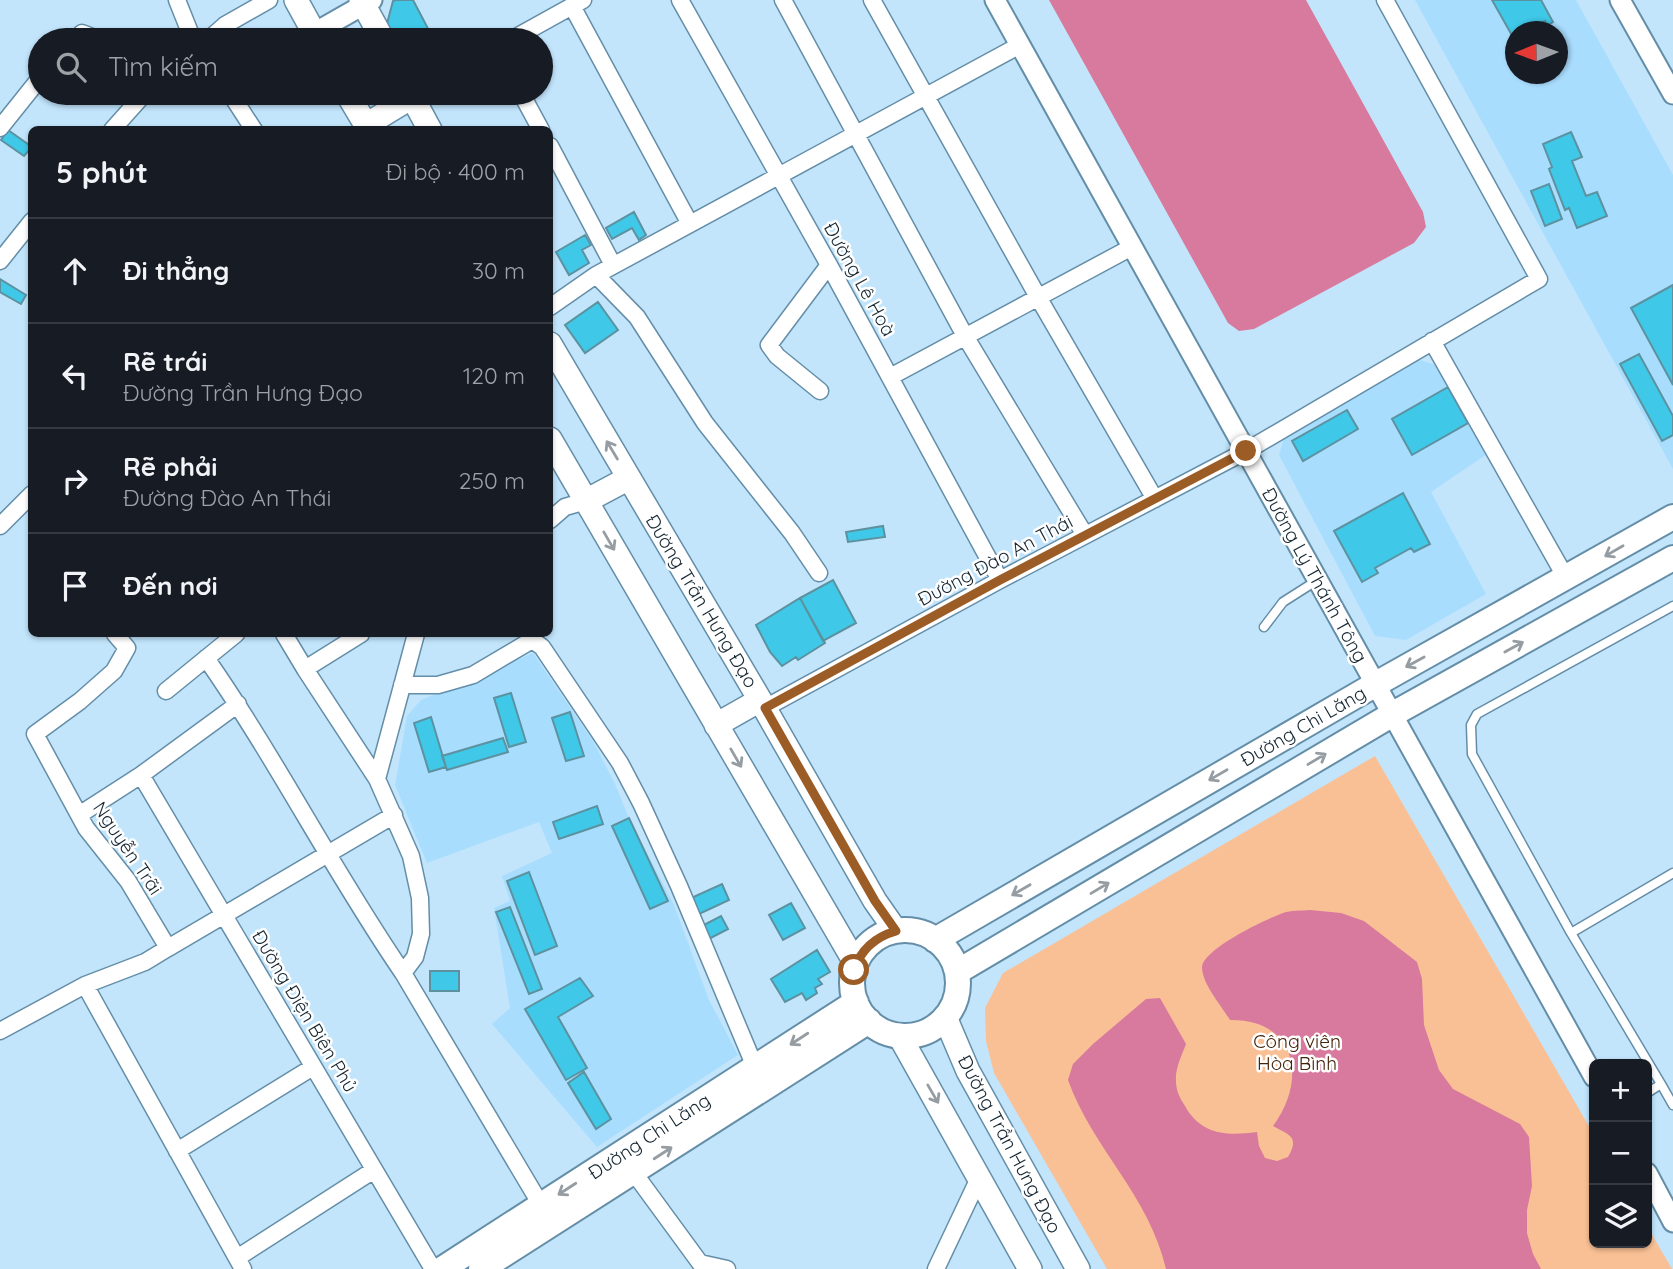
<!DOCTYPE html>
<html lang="vi">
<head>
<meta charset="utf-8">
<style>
	:root { --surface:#171b24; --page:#20242c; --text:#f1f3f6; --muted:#9ea1a6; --line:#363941 }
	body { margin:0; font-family:Quicksand,sans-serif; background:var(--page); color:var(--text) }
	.controls { position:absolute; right:21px; bottom:21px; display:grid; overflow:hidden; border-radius:10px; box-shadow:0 2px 5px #0004 }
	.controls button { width:63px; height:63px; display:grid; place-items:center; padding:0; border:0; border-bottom:2px solid var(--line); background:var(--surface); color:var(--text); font:35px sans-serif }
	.compass { position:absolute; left:1505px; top:21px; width:63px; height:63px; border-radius:50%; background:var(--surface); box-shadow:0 2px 5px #0004; rotate:269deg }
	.stop { position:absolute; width:21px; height:21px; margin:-16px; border:5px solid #9c5c26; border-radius:50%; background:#fff }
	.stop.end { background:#9c5c26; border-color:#fff; box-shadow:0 2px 7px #0008 }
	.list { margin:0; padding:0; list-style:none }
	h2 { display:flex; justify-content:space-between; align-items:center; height:91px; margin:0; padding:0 28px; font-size:30px }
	h2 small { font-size:23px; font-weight:400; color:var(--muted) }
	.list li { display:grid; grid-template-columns:46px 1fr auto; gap:21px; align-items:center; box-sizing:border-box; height:105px; padding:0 28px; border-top:2px solid var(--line) }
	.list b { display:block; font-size:26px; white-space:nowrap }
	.list p { margin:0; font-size:23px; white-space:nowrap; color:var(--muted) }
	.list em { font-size:23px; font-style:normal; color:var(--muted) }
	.icon { flex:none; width:38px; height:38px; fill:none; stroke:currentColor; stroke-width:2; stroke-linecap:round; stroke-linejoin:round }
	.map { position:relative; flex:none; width:1673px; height:1269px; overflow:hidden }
	.search { position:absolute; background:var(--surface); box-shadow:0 2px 5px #0004; left:28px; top:28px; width:525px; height:77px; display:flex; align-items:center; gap:18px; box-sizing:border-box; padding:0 24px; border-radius:38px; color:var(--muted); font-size:26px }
	.panel { position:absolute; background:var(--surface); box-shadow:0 2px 5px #0004; left:28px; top:126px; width:525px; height:511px; border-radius:10px }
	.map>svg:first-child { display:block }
</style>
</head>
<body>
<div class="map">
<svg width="1673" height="1269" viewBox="0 0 1673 1269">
	<rect width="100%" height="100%" fill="#c2e5fc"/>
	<path fill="#a9ddfe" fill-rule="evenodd" d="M1415,0H1576L1673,175V469ZM1516,32H1558V74H1516Z
		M1417,359L1441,367L1490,452L1431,492L1486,594L1406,640L1375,636L1279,455L1285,434Z
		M533,653L593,741L615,784L629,818L674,905L709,1000L738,1055L597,1147L492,1024L510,1008L494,908L510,901L502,876L552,853L539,822L427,863L395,785L407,716L421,700Z"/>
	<path fill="#fac095" d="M1375,756L1594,1135V1243H1647V1226L1672,1269H1107L994,1073L986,1041L985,1008L1003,973Z"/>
	<path fill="#d77a9d" d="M1049,0H1306L1423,212L1426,227L1414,243L1254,329L1239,331L1228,323Z
		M1310,910L1341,913L1364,921L1417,962L1422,979L1424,1025L1439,1070L1453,1089L1520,1124L1529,1137L1532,1186L1527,1210V1233L1533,1254L1541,1269H1166C1149,1195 1092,1148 1068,1080L1073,1064L1093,1044L1146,999L1160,998L1186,1044C1182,1055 1175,1068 1176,1081C1176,1091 1180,1098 1185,1106C1201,1135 1227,1136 1257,1132L1259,1146L1265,1158L1277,1161L1288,1157C1300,1136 1289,1135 1273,1126C1308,1079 1296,1019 1230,1020C1221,1005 1202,984 1202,967C1203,949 1266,919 1283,913C1291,910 1301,911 1310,910Z"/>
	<path fill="#3fc8e8" stroke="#5c92a0" stroke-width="2" d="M396,0H413L434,40H390L385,31L393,1Z
		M1492,0H1541L1553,22L1547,26L1545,21L1527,32H1516L1514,39Z
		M8,130L32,147L24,156L1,140Z
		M1571,132L1582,157L1572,161L1586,196L1597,192L1607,216L1577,228L1569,208L1565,210L1549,169L1552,167L1543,144Z
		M1549,184L1562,219L1545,226L1531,191Z
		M634,212L646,235L639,240L632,228L612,239L606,228Z
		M585,235L591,245L582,250L589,263L569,275L556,252Z
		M0,279L26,295L21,304L0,292Z
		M1673,285V385L1631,308Z
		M598,302L618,330L585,353L565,325Z
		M1639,354L1673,416V435L1662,441L1620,364Z
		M1448,387L1468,423L1412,455L1392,419Z
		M1347,410L1358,429L1303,461L1292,441Z
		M1403,493L1430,544L1414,552L1411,548L1375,568L1378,573L1362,582L1334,531Z
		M883,526L885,537L848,542L846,532Z
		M833,580L856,623L823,641L800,598Z
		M800,598L825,643L798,660L796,657L782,666L770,652L756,625Z
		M511,693L526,742L509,747L494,698Z
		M570,712L584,756L566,761L552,718Z
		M431,717L446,767L429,772L414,723Z
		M503,738L508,752L447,770L442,756Z
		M597,806L603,824L559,839L553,822Z
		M629,818L668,901L650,909L612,826Z
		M529,872L557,946L535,955L507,881Z
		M722,884L729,900L697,915L689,899Z
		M791,903L805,928L783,940L769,915Z
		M510,907L542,989L529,994L496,912Z
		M721,916L728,929L707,940L700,927Z
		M817,950L830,972L818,979L822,984L815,988L817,993L806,1000L802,993L785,1002L771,979Z
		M430,971H459V991H430Z
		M580,978L593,996L558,1017L587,1068L566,1080L525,1009Z
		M584,1072L611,1119L596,1129L568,1083Z"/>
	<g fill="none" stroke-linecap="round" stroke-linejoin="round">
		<g stroke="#648ea8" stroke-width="11">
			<path id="service" d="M1264,627L1283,602L1316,581
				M1571,933L1472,754L1471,725L1477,714L1673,606
				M1661,1084L1673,1105
				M1647,1093L1661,1084L1571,933L1673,873"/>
		</g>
		<g stroke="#648ea8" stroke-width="19">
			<path id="minor" d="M177,0L193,40
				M680,0L829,265L1000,580
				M783,0L965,336L1085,535
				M872,0L1038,297L1155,499
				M572,6L690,224
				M75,40L82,33L100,40
				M208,40L225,25L269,0
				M511,40L583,0
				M230,93L254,130
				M521,93L541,130
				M0,128L40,78
				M112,130L145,93
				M550,146L613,265
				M0,261L32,221
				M596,275L637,317L705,423L792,533L819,573
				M550,307L596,275L1020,45
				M1432,341L1566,578
				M890,377L1132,247
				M820,391L777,356L769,345L829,265
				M550,520L565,507L586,501
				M0,526L32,494
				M284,634L305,669L377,779
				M416,634L377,779L411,856L420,898L421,934L415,957L403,973L541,1205
				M206,658C277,760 333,871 403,973
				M305,669L361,634
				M402,685H438L473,675L532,640L542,647L620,763L641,803L679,886L755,1067
				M166,691L236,634
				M765,708L1000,580L1246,451L1539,279L1385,0
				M141,775L433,1269
				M79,815L141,775L238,704
				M168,948L394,815
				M85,985L243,1269
				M0,1031L85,985L145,962L168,948L128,881L86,828L35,734L80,701L114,671L127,648L115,634
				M177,1151L313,1067
				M629,1166L700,1263L727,1269
				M237,1258L374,1170
				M936,1269L979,1178"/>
		</g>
		<g stroke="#648ea8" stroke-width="23">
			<path id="tertiary" d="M995,0L1594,1077
				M1620,0L1673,94
				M314,33L372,0
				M1647,1173L1673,1222"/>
		</g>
		<g stroke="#648ea8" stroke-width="26">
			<path id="secondary" d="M296,0L318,40
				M361,0L383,40
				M347,93L369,130
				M410,93L430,130
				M366,125L412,97
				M550,344L760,700L875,901L896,931
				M550,439L856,964
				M586,501L629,478
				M716,725L760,700
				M945,1017L968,1071L1078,1269
				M899,1035L1030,1269"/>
		</g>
		<g stroke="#648ea8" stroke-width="28">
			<path id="primary" d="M852 983a53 53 0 1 1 106 0a53 53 0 1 1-106 0Z
				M935,940L1376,684L1673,517
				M957,972L1393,714L1673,558
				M442,1269L856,1002
				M481,1269L869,1021"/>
		</g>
		<use href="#service" stroke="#fff" stroke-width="8"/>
		<use href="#minor" stroke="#fff" stroke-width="16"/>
		<use href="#tertiary" stroke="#fff" stroke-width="19"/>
		<use href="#secondary" stroke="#fff" stroke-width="23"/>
		<use href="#primary" stroke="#fff" stroke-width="24"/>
	</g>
	<defs><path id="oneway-shaft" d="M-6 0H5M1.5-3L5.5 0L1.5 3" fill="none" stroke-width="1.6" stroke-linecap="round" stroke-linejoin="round" transform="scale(1.75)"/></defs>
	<g stroke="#969da2">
		<use href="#oneway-shaft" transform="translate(612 450) rotate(-121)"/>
		<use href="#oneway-shaft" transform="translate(609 541) rotate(60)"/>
		<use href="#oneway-shaft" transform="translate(1614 551) rotate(150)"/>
		<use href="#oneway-shaft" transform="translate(1514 647) rotate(-29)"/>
		<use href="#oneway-shaft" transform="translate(1415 662) rotate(151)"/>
		<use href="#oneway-shaft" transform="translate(736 758) rotate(60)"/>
		<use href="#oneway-shaft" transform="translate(1317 759) rotate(-31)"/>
		<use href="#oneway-shaft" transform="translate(1218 775) rotate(150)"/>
		<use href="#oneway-shaft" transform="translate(1100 888) rotate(-31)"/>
		<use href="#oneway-shaft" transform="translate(1021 890) rotate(150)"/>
		<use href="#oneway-shaft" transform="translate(799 1039) rotate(147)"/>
		<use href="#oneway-shaft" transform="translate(933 1094) rotate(60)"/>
		<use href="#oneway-shaft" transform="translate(663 1153) rotate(-33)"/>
		<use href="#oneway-shaft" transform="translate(567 1189) rotate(147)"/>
	</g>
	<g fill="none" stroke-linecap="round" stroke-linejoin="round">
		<path stroke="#9c5c26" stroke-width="9" d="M854,970C861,949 875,937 896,931L875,901L765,708L1000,580L1246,451"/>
	</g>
	<g text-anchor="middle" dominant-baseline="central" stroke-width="5" stroke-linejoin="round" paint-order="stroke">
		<g font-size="19" fill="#152631" stroke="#fff">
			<text transform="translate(860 279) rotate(61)">Đường Lê Hoà</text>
			<text transform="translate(995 560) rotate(-28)">Đường Đào An Thái</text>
			<text transform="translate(1315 575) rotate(61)">Đường Lý Thánh Tông</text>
			<text transform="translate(702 601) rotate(59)">Đường Trần Hưng Đạo</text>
			<text transform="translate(1303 726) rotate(-30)">Đường Chi Lăng</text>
			<text transform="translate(128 848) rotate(56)">Nguyễn Trãi</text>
			<text transform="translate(305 1011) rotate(59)">Đường Điện Biên Phủ</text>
			<text transform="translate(649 1136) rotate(-33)">Đường Chi Lăng</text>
			<text transform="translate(1010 1144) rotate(62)">Đường Trần Hưng Đạo</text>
		</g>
		<g font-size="19" fill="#432309" stroke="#fff">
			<text x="1297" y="1041">Công viên<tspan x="1297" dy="22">Hòa Bình</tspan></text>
		</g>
	</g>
</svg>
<div class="controls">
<button>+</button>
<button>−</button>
<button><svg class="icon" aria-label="layers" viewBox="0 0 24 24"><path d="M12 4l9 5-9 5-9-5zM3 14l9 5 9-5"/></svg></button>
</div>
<svg class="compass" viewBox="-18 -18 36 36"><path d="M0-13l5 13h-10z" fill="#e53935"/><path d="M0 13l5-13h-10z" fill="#9ea1a6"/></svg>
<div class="stop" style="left:854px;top:970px"></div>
<div class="stop end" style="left:1246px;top:451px"></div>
<div class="search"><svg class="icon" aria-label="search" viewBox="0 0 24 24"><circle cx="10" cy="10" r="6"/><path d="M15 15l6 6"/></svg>Tìm kiếm</div>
<section class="panel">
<h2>5 phút<small>Đi bộ · 400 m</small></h2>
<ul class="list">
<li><svg class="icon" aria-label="ahead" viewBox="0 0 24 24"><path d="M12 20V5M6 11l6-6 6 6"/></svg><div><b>Đi thẳng</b></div><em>30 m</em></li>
<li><svg class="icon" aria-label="left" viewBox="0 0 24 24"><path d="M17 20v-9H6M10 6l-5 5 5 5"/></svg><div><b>Rẽ trái</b><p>Đường Trần Hưng Đạo</p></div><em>120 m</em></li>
<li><svg class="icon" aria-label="right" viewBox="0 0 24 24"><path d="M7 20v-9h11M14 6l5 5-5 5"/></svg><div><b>Rẽ phải</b><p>Đường Đào An Thái</p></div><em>250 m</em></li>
<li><svg class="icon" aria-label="arrive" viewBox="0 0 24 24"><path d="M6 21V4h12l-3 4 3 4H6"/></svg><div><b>Đến nơi</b></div></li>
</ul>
</section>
</div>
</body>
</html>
